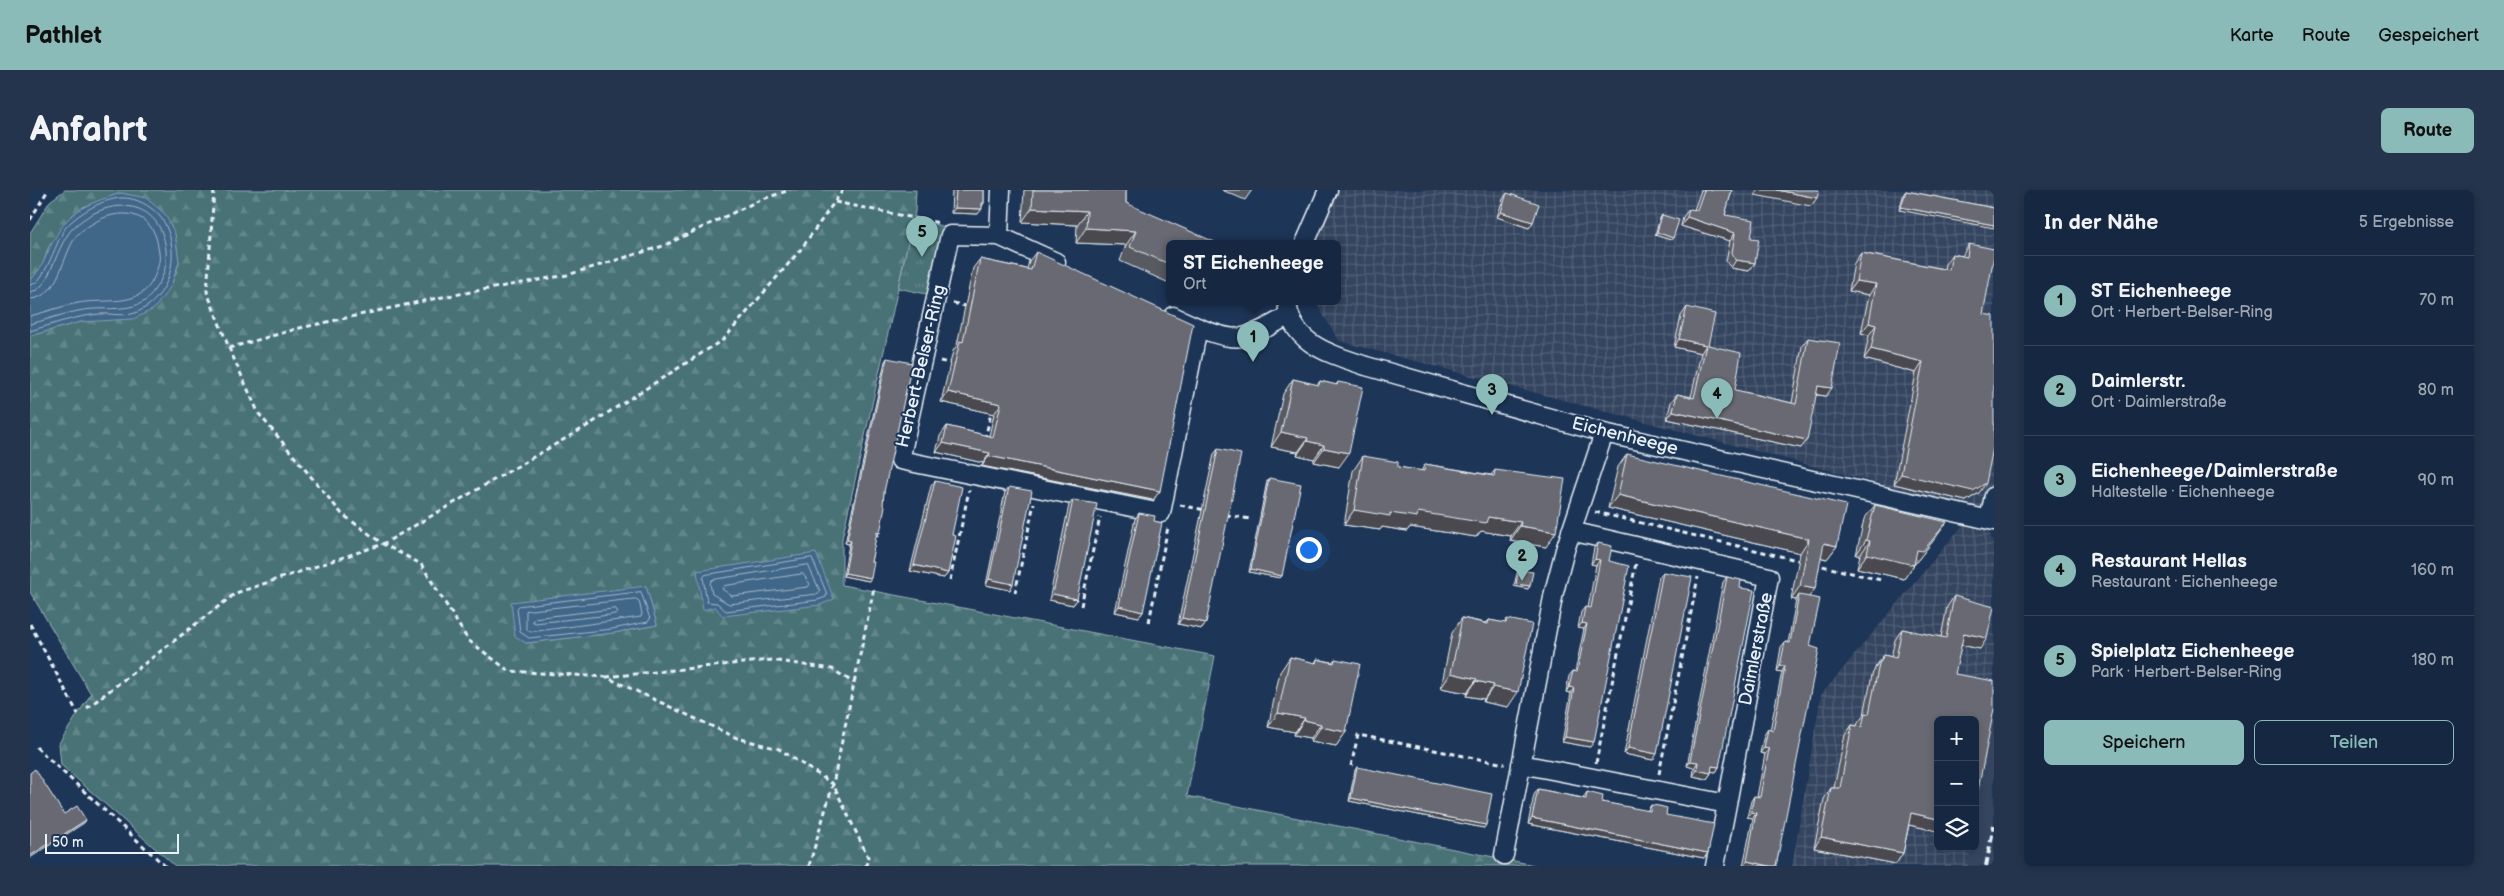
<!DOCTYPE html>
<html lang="de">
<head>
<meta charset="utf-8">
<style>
	:root { --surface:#162841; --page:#23344c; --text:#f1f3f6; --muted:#9ea6b1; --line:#35445a; --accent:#8bbbb9 }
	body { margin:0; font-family:"Balsamiq Sans",sans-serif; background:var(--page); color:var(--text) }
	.controls { position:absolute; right:15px; bottom:15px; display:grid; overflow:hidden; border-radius:8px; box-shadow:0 2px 8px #0003 }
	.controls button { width:45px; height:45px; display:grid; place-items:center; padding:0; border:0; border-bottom:1px solid var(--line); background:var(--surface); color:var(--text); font:25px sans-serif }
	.scale { position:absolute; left:15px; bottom:12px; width:134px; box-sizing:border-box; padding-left:5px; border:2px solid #e8f1f8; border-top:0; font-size:14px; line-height:18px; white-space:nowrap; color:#e8f1f8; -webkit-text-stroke:4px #1d3557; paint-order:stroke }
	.you { position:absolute; left:1278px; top:359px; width:18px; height:18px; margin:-12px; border:4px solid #fff; border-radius:50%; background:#1a73e8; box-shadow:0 0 0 8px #1a73e833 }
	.badge { display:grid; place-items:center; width:32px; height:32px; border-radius:50%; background:var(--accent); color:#111; font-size:16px; font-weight:700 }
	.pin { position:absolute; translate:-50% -41px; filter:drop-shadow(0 1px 2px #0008) }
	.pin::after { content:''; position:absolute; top:26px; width:18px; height:15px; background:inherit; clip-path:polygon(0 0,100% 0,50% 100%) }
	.popup { position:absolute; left:1136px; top:50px; width:175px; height:65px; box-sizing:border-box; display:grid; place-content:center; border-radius:8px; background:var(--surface); filter:drop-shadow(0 1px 4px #0005); font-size:16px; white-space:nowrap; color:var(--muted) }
	.popup b { font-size:19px; color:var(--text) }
	.popup::after { content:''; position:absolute; left:50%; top:100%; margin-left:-10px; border:10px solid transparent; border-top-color:var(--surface) }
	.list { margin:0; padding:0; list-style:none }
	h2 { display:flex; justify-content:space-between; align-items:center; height:65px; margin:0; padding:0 20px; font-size:21px }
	h2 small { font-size:16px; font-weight:400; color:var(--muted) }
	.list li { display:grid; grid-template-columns:32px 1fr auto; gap:15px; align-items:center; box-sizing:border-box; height:90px; padding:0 20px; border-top:1px solid var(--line) }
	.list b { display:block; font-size:19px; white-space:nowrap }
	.list p { margin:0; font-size:16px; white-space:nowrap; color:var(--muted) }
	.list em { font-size:16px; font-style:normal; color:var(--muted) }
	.actions { display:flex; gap:10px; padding:15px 20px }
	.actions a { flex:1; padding:11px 0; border:1px solid var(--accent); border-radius:8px; text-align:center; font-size:18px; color:var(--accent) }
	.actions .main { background:var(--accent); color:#111 }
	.icon { flex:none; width:28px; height:28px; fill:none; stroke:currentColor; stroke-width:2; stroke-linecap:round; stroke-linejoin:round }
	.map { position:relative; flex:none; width:1964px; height:676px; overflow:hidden; border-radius:8px }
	header { display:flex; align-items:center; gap:30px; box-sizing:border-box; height:70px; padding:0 25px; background:var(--accent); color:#111 }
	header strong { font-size:24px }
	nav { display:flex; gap:28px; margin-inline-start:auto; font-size:18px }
	.intro { display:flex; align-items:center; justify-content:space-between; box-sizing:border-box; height:120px; padding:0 30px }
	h1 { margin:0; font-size:35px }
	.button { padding:12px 22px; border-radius:8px; background:var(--accent); color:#111; font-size:18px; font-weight:700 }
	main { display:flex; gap:30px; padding:0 30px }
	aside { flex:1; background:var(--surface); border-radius:8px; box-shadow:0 2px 8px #0003 }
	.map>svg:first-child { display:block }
</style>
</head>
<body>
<header>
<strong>Pathlet</strong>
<nav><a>Karte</a><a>Route</a><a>Gespeichert</a></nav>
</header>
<div class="intro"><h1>Anfahrt</h1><a class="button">Route</a></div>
<main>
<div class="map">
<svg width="1964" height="676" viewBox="0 0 1964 676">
	<defs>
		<pattern id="industrial-grid" width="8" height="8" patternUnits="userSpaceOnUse" patternTransform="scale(1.25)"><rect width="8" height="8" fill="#34455f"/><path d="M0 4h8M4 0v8" fill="none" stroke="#516077"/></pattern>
		<pattern id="forest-firs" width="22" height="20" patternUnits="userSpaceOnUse" patternTransform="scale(1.25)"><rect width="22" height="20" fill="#487277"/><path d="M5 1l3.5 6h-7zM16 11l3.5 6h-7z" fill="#62878b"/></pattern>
		<pattern id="park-tufts" width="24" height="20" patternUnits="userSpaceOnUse" patternTransform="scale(1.25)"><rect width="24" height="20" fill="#487277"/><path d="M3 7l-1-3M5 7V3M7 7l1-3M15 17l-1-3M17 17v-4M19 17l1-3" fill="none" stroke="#62878b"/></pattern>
	</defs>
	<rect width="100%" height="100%" fill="#1d3557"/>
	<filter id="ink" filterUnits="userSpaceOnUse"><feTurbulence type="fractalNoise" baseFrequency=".02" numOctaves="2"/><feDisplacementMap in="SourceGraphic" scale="10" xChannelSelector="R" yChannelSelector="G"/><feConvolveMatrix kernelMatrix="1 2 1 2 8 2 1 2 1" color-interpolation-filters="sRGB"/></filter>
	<g filter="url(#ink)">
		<path fill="#34455f" d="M1964,500V676H1932L1935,657H1945V603Z"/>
		<path fill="url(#industrial-grid)" d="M1306,0H1964V318L1959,341L1964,356V521L1945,631V530H1908V657H1941L1938,676H1762L1791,505L1946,319L1309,151L1285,111H1307V53H1284Z"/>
		<path fill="url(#forest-firs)" stroke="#98b2b8" fill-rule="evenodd" d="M35,0H886L885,22L812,349V395L1185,466L1157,606L1509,676H145L31,575L29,553L61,504L0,402V146L50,132L71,129L141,96L149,73L145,44L91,3L53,17L19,56L13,74L0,92V43L20,11ZM616,396L627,435L583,443L496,453Z"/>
		<path fill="url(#park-tufts)" stroke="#98b2b8" d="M883,29L916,37L901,105L868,98Z"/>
		<path fill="#406688" stroke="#839eb5" d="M91,3L116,8L135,24L145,44L149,72L141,96L124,119L103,129L50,132L0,146C0,136 0,100 0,92C3,86 10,80 13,73C34,26 40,19 91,3Z
			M786,363L804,409L790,415L693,426L685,417L673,420L667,381Z
			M616,396L627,435L583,443L496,453L485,446L481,412Z"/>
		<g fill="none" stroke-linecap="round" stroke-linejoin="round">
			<path stroke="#a5b9cb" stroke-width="1" d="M0,95C16,94 26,48 37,36C49,23 73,9 91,8C108,7 127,19 135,34C151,66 140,109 105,123C95,127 81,123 70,124C46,126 23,134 0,141
				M0,102L7,100L14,93C24,77 29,54 42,39C75,6 130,5 136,60C137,73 135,85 127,96C123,101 120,108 115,111C96,123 70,116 48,121C32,124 16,130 0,134
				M0,109C30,108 32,64 47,45C51,41 57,37 62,34C89,16 124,21 128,57C129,62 130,67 129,72C118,122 84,107 48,113C32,116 16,122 0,126
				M782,368L797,404L796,407L788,410L696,421L687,413L677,412L673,388L675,385Z
				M778,375L790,401L787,404L699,414L682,404L680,393L682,390Z
				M773,384L780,394L778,397L702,406L692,399L694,396Z
				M611,402L620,429L618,432L582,439L499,448L490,442L487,418L489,416Z
				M606,409L609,411L612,424L611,427L500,442L496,438V421Z
				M586,419L588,423L580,425L505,433L502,431L505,428Z"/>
			<g stroke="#e8f1f8" stroke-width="21">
				<path id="minor" d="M969,46L971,0
					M1275,53L1298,0
					M1026,72L969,46L920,45L870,270L1131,323L1168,138
					M1257,111C1260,154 1301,164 1336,176L1574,243L1964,331
					M1143,126C1160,134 1194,151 1213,147C1228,144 1244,133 1258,126
					M1959,330L1964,306
					M1491,574L1697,614L1739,387L1541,341
					M1474,665L1524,402L1535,360L1574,243
					M1685,676L1697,614"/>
			</g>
			<path stroke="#e8f1f8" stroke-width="3" stroke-dasharray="5 4" stroke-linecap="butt" d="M184,0L177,102L199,158L229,224L312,324L353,354L391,374L438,450L479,481L576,487L707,548L749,559L803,594L838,667L836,676
				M805,12L909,33
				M0,30L18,0
				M923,113L939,117
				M199,158L270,138L407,108L537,85L633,56L730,10L760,0
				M910,171L923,174
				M955,249L962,219
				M1150,315L1175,320
				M1565,322L1851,390
				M1196,325L1220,329
				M920,390L939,300
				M985,403L1004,313
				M1051,416L1070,327
				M1119,432L1138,337
				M0,434L48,524
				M576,487L741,470L802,479L824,493
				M57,518L206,403L353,354L557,236L694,149L771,59L813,0
				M6,557L135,676
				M1566,573L1606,373
				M1321,576L1328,545L1475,574
				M1629,584L1668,387
				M779,676L803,594L844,398"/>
			<use href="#minor" stroke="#1d3557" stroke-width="18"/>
			<path stroke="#e8f1f8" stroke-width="4" stroke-dasharray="8 4" stroke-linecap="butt" d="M1956,676L1964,635"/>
		</g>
		<path fill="#595a62" stroke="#e8f1f8" d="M922,0H954V13L948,24L921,23Z
			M994,0H1096V13L1139,53V93L1090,71L1096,55L1046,53L1047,35L992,32Z
			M1192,0H1222L1215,10Z
			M1671,0H1702L1695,25L1721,48L1725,73L1719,81L1701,78L1696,71L1700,51L1651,36L1653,27L1659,19L1664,20Z
			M1876,1L1964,18L1869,20L1874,3Z
			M1477,3L1503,32L1499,38L1467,27L1473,9Z
			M1632,25L1641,50L1625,45L1630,28Z
			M1939,54L1953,124L1949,303L1936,311L1864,294L1886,183L1834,169L1839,145L1831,143L1839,105L1819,101L1824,73L1831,63L1914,79L1915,74L1922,64L1932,66Z
			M1006,62L1130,301L1123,310L952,276L953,273L906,262L910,246L917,236L959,246L964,224L911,212L923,161L927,155L943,78L950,69L997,79L999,71Z
			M1657,117L1705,200L1762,213L1772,156L1778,148L1796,206L1786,205L1771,258L1637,229L1641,212L1647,204L1661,207L1671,163L1644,157L1651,126Z
			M857,168L854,302L848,346L846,345L841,372L839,391L813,386L819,354L815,353L855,171Z
			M1263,189L1287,195L1290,191L1306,195L1308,192L1309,277L1284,272V269L1267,265L1268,262L1241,257L1253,204Z
			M1188,259L1176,433L1172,439L1148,434L1184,264Z
			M1597,264L1807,356L1797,369L1791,368L1779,407L1780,456L1746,676H1713L1723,628L1717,627L1721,611L1724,606L1727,607L1735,564L1730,563L1734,545L1738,539L1740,540L1752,482L1747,481L1751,457L1755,452L1758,453L1766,410L1761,409L1770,363L1578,318L1588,277Z
			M1333,266L1368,277L1391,281L1395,274L1461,285L1465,280L1516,357L1480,351L1481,346L1451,341L1446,347L1380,337L1377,341L1352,337L1350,340L1314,335L1323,281Z
			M1239,288L1252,386L1250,388L1219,382L1237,291Z
			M905,291L922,345L918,383L914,388L880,381L901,296Z
			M979,297L980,400L956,395L975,302Z
			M1043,310L1047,409L1043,415L1019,410L1039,315Z
			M1845,315L1907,346L1883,376L1874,389L1827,378L1830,365H1826L1834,329Z
			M1109,323L1113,422L1109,427L1085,422L1105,329Z
			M1568,353L1579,371L1560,557L1532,552L1541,503L1536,502L1539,486L1543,481L1545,482L1554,439L1548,438L1551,422L1555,417L1558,418L1566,375L1561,374L1564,358Z
			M1489,380L1500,396L1498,399L1484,396L1487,383Z
			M1633,382L1623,570L1594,564L1629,387Z
			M1697,387L1710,398L1689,577L1686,582L1681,581V583L1677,589L1663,586L1664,578L1657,576L1693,392Z
			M1924,406L1950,459L1931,455L1908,530V641L1879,635L1873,663L1866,674L1784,658L1794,609L1801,598H1804L1815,545L1822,535L1827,536L1828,533L1834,525L1842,485L1846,476L1854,465L1861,467L1865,450L1872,439L1911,447L1917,417Z
			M1432,428L1456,433L1459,430L1475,433L1477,429L1478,517L1453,512L1454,509L1436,506L1437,503L1411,498L1422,443Z
			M1260,467L1285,473L1287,469L1302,472L1305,469L1316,542L1306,556L1281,551V548L1264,545L1265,542L1238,537L1250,482Z
			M1327,577L1454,638L1319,611L1325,580Z
			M1508,599L1553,608L1557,602L1572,612L1617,621L1621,615L1636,625L1678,663L1674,668L1498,634L1504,605Z"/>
		<path fill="#494a50" stroke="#e8f1f8" d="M1729,0H1747L1787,8L1781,16L1725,5Z
			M1871,17L1964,35V38L1869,20Z
			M925,18L952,19L948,24L921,23Z
			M1002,18L1057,21L1047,35L992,32Z
			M1471,22L1503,32L1499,38L1467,27Z
			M1657,27L1705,43L1700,51L1651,36Z
			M1056,38L1106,41L1096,55L1046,53Z
			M1627,42L1643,48L1641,50L1625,45Z
			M1706,70L1725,73L1719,81L1701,78Z
			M1826,91L1846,94L1839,105L1819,101Z
			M1839,133L1846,135L1839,145L1831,143Z
			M1649,149L1676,155L1671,163L1644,157Z
			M1841,159L1893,172L1886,183L1834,169Z
			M1788,196L1802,198L1796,206L1782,204Z
			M918,202L971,214L964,224L911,212Z
			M1643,221L1777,250L1771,258L1637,229Z
			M1251,242L1278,248L1268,262L1241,257Z
			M1277,251L1294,255L1284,269L1267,265Z
			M913,253L960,263L953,273L906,262Z
			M1294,258L1319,263L1309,277L1284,272Z
			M959,266L1130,301L1123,310L952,276Z
			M1871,284L1956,293L1949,303L1936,311L1864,294Z
			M1588,305L1779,349L1770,363L1578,318Z
			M1324,320L1360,323L1388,322L1458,327L1491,332L1481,346L1451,341L1446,347L1380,337L1377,341L1352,337L1350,340L1314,335Z
			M1917,332L1907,346L1883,376L1874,389L1827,378L1837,364L1887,360Z
			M1490,336L1526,342L1516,357L1480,351Z
			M817,350L821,351L819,354L815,353Z
			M1836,350L1840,351L1830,365H1826Z
			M1794,353L1807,356L1797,369L1785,366Z
			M1565,369L1570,370L1566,375L1561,374Z
			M884,375L918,383L914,388L880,381Z
			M1221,379L1252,386L1250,388L1219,382Z
			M815,383L841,388L839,391L813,386Z
			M959,389L983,394L980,400L956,395Z
			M1486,394L1500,396L1498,399L1484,396Z
			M1770,396L1785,399L1775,412L1769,405L1766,410L1761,409Z
			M1023,404L1047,409L1043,415L1019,410Z
			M1089,416L1113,422L1109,427L1085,422Z
			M1152,428L1176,433L1172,439L1148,434Z
			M1552,433L1557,434L1554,439L1548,438Z
			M1934,443L1957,448L1950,459L1926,454Z
			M1750,476H1755L1752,482L1747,481Z
			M1421,483L1447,489L1437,503L1411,498Z
			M1446,491L1464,495L1454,509L1436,506Z
			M1463,497L1488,502L1478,517L1453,512Z
			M1539,497L1544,498L1541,503L1536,502Z
			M1248,523L1275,528L1265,542L1238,537Z
			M1274,530L1291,534L1281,548L1264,545Z
			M1291,537L1316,542L1306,556L1281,551Z
			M1535,547L1564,552L1560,557L1532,552Z
			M1598,558L1627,564L1623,570L1594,564Z
			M1734,558L1739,559L1735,564L1730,563Z
			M1660,571L1668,572L1664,578L1657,576Z
			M1682,576L1689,577L1686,582L1679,581Z
			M1667,580L1681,583L1677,589L1663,586Z
			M1321,608L1456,635L1454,638L1319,611Z
			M1721,622L1726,623L1723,628L1717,627Z
			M1881,623L1908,629V641L1874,634Z
			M1502,628L1678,663L1674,668L1498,634Z
			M56,630L54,633L0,668V666Z
			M1791,647L1873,663L1866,674L1784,658Z
			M1717,671L1740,676H1714Z"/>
		<path fill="#686972" stroke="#e8f1f8" d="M926,0H954V13H952V19L925,18Z
			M1003,0H1096V13L1187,53H1139V74L1100,57L1106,41L1056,38L1057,21L1002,18Z
			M1674,0H1702L1695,25L1724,30L1721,48L1729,49L1725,73L1706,70L1702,63L1705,43L1657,27L1659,19L1667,20Z
			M1747,0H1789L1787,8Z
			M1876,1L1964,18V35L1871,17Z
			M1477,3L1509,14L1503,32L1471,22Z
			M1632,25L1649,30L1643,48L1627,42Z
			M1939,54L1964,59V66L1953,124L1964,126V253L1956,293L1943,301L1871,284L1893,172L1841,159L1846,135L1839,133L1846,94L1826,91L1831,63L1919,80L1922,64L1937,67Z
			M1006,62L1163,134L1130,301L959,266L960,263L913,253L917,236L963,247L971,214L918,202L930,151L933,152L950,69L1001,80Z
			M1657,117L1685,124L1678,155L1711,163L1705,200L1766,214L1778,148L1810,153L1802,198L1788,196L1777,250L1643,221L1647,204L1664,208L1676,155L1649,149Z
			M857,168L882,173L854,302L853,315L855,316L850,343L847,342L841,372H844L841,388L815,383L821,351L817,350Z
			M1263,189L1289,195L1290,191L1307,195L1308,192L1333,197L1319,263L1294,258V255L1277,251L1278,248L1251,242Z
			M1188,259L1211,264L1176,433L1152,428Z
			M1597,264L1816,315L1807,356L1794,353L1785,399L1770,396L1779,349L1588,305Z
			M1333,266L1368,272V277L1394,281L1395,274L1464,286L1465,280L1535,289L1526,342L1490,336L1491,332L1458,327L1456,333L1388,322L1387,327L1360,323V326L1324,320Z
			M1239,288L1271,294L1252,386L1221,379Z
			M905,291L932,297L922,345L926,346L918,383L884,375Z
			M979,297L1002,301L983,394L959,389Z
			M1043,310L1067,314L1047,409L1023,404Z
			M1845,315L1917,332L1893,361L1887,360L1884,375L1837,364L1840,351L1836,350Z
			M1109,323L1125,326L1124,331L1132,333L1113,422L1089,416Z
			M1568,353L1582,356L1579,371L1599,376L1564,552L1535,547L1544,498L1539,497L1543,481L1547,482L1557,434L1552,433L1555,417L1561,418L1570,370L1565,369Z
			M1489,380L1503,382L1500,396L1486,394Z
			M1633,382L1662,387L1627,564L1598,558Z
			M1697,387L1711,390L1710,398L1724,400L1689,577L1682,576L1681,583L1667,580L1668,572L1660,571Z
			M1769,405L1790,409L1780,456L1789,459L1746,676H1740L1717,671L1726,623L1721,622L1724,606L1730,607L1739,559L1734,558L1738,539L1743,541L1755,476H1750L1755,452L1760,453Z
			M1924,406L1964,417L1957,448L1934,443L1925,484L1964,491V519L1945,615V530H1908V629L1881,623L1873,663L1791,647L1801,598H1810L1822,535L1832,537L1835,523L1839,524L1849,474L1854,465L1866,468L1872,439L1916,448Z
			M1432,428L1458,434L1459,430L1476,433L1477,429L1502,434L1488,502L1463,497L1464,495L1446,491L1447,489L1421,483Z
			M1260,467L1286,473L1287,469L1304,473L1305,469L1330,474L1316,542L1291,537V534L1274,530L1275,528L1248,523Z
			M1327,577L1462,604L1456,635L1321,608Z
			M5,579L34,624L47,616L56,630L0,666V583Z
			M1508,599L1556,609L1557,602L1573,606L1572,612L1620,621L1621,615L1629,616L1637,618L1636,625L1684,634L1678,663L1502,628Z"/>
	</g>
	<g text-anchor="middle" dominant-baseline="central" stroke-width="4" stroke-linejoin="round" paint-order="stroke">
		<g font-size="18" fill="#e8f1f8" stroke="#1d3557">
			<text transform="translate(891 176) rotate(-77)">Herbert-Belser-Ring</text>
			<text transform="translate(1595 246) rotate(14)">Eichenheege</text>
			<text transform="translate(1726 459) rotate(-79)">Daimlerstraße</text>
		</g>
	</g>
</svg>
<div class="controls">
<button>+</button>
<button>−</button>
<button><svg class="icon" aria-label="layers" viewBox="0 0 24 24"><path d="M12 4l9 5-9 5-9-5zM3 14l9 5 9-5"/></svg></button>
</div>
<div class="scale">50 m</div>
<div class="you"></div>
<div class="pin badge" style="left:1223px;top:172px">1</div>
<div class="popup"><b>ST Eichenheege</b>Ort</div>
<div class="pin badge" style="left:1492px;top:391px">2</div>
<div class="pin badge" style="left:1462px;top:225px">3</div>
<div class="pin badge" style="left:1687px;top:229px">4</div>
<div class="pin badge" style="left:892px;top:67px">5</div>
</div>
<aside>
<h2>In der Nähe<small>5 Ergebnisse</small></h2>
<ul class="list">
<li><span class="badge">1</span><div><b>ST Eichenheege</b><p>Ort · Herbert-Belser-Ring</p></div><em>70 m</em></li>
<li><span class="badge">2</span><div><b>Daimlerstr.</b><p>Ort · Daimlerstraße</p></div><em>80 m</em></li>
<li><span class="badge">3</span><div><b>Eichenheege/Daimlerstraße</b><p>Haltestelle · Eichenheege</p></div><em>90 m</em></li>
<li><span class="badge">4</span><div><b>Restaurant Hellas</b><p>Restaurant · Eichenheege</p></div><em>160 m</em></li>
<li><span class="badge">5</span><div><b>Spielplatz Eichenheege</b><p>Park · Herbert-Belser-Ring</p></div><em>180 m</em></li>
</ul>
<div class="actions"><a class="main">Speichern</a><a>Teilen</a></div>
</aside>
</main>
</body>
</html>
